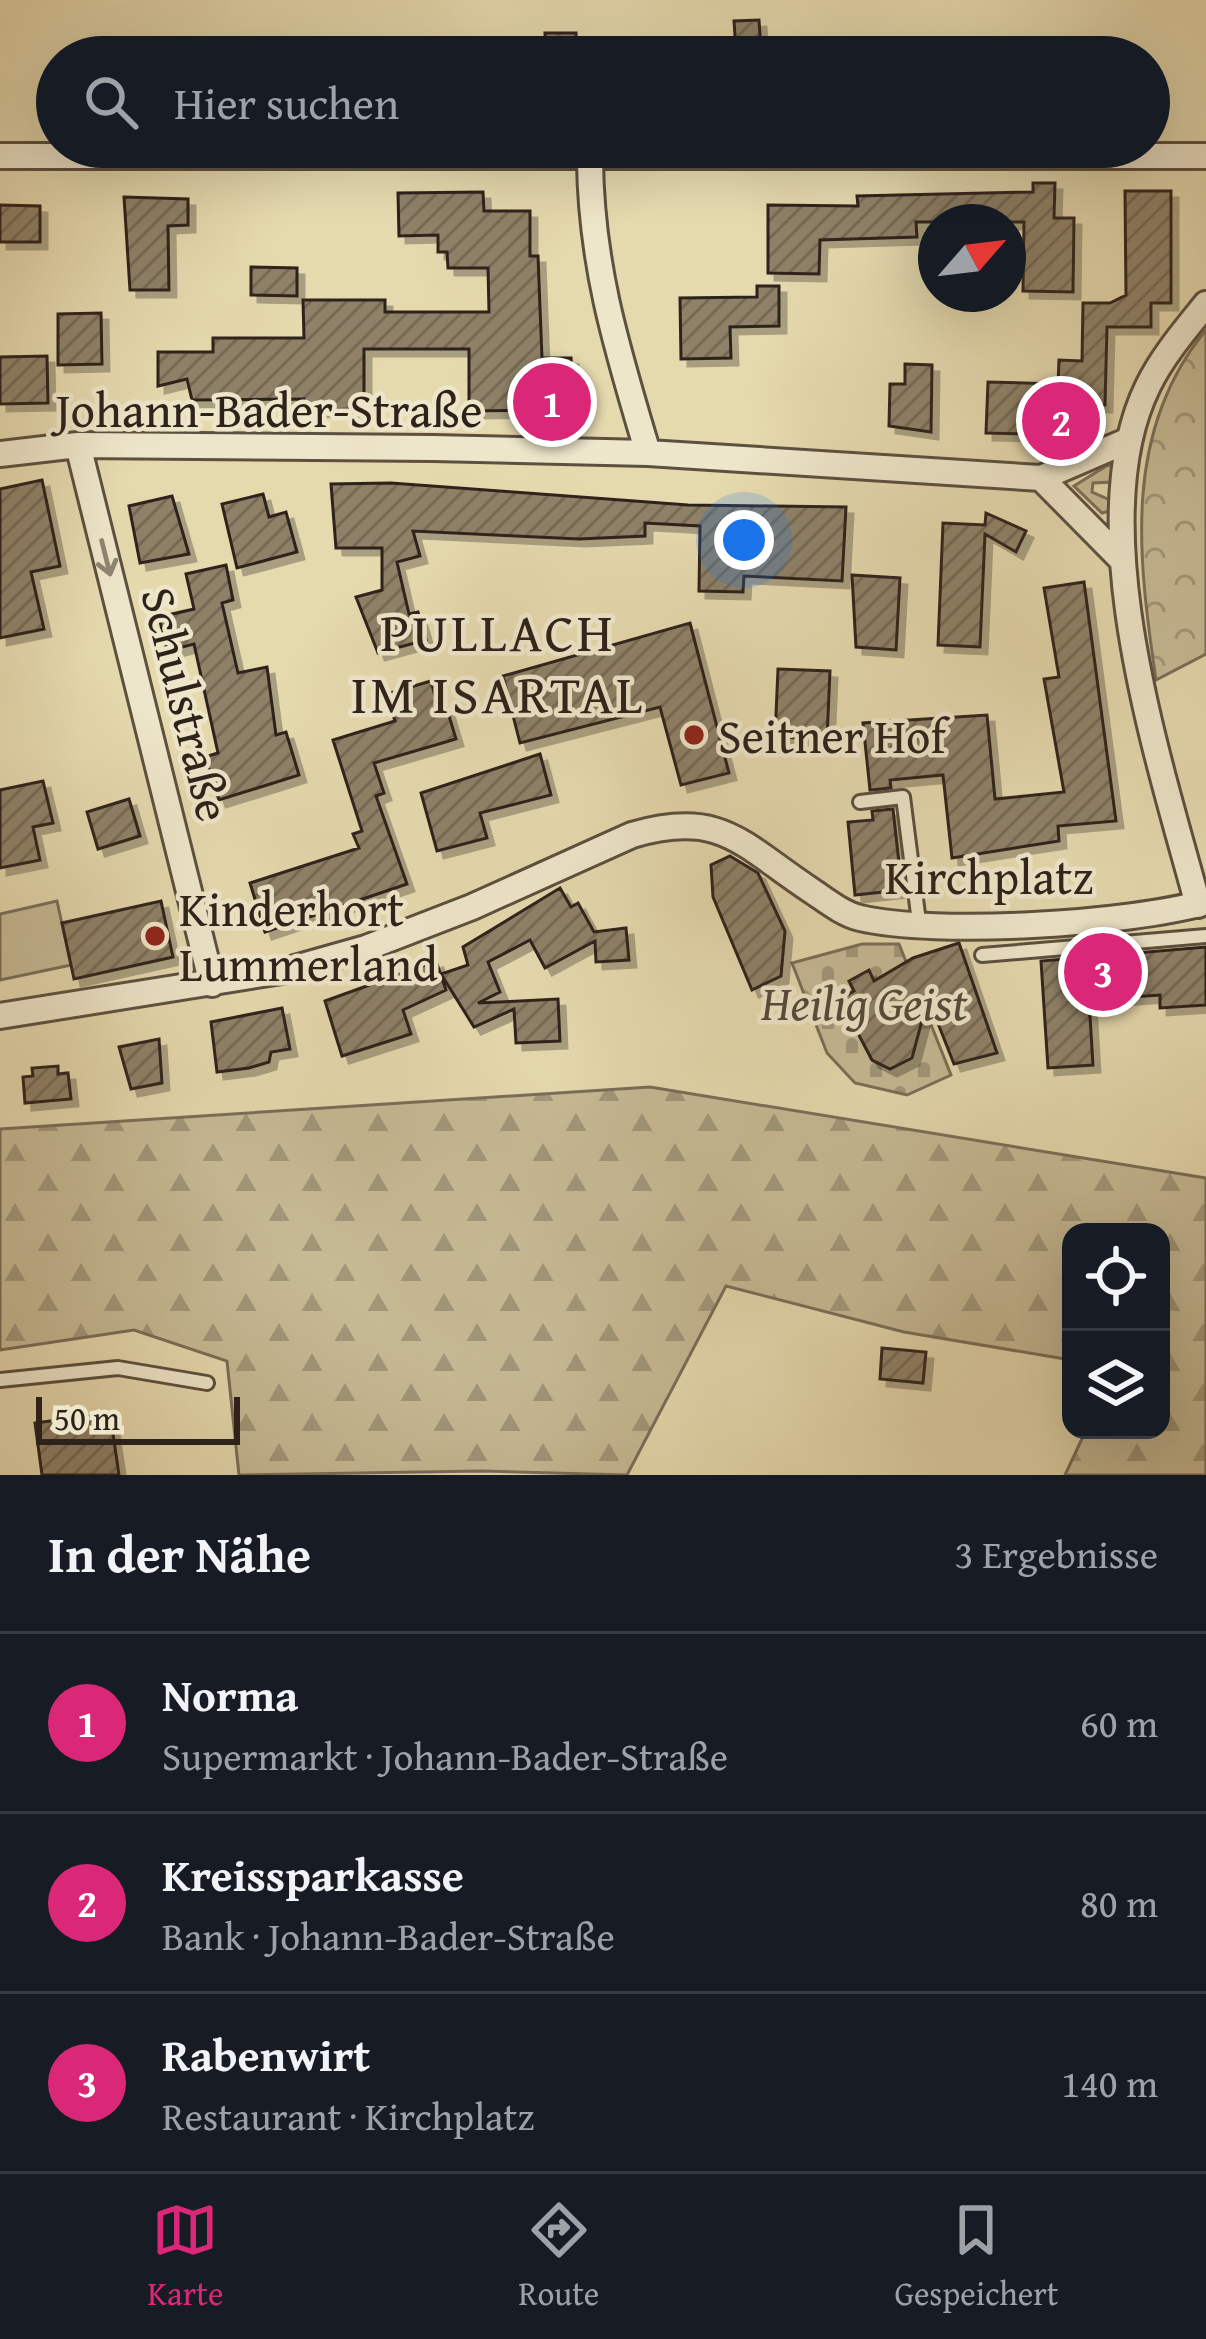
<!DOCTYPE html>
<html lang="de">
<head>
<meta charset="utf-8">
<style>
	:root { --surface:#171b24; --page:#20242c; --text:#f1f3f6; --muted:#9ea1a6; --line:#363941; --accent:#db2777 }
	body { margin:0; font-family:"Gentium Book Plus",serif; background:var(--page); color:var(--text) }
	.controls { position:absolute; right:36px; bottom:36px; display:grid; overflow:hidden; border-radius:24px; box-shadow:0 12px 48px #0002 }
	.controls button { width:108px; height:108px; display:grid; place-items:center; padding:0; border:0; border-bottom:3px solid var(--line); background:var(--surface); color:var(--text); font:60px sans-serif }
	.compass { position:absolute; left:918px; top:204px; width:108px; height:108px; border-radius:50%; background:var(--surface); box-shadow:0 12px 48px #0002; rotate:62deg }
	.scale { position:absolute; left:36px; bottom:30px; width:204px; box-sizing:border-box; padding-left:12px; border:6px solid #2f221a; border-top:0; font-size:33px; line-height:42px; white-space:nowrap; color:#2f221a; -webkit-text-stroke:9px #eee6ca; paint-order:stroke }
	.you { position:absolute; left:744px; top:540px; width:42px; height:42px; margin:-30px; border:9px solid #fff; border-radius:50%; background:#1a73e8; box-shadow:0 0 0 18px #1a73e833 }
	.badge { display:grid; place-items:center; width:78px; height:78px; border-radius:50%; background:var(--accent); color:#fff; font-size:39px; font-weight:700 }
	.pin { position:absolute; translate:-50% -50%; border:6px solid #fff; box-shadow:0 3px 12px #0006 }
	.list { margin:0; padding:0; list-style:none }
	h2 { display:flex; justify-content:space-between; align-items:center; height:156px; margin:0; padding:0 48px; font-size:51px }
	h2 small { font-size:39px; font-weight:400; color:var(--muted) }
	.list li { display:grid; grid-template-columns:78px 1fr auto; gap:36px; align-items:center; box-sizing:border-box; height:180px; padding:0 48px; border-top:3px solid var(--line) }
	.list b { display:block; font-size:45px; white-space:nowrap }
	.list p { margin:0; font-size:39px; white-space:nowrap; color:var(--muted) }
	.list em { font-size:39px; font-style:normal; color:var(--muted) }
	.icon { flex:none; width:66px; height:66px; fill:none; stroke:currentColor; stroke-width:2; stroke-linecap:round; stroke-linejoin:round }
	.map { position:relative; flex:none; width:1206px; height:1475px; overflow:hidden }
	.search { position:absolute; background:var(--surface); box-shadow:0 12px 48px #0002; left:36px; right:36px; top:36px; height:132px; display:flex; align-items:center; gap:30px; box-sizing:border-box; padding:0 42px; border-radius:66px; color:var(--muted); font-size:45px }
	.sheet { height:696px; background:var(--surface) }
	nav { display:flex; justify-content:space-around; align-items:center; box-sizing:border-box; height:168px; border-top:3px solid var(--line); background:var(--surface); font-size:33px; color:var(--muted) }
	nav a { display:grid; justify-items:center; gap:6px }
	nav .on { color:var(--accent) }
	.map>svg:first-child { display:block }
</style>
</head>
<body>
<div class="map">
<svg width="1206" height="1475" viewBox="0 0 1206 1475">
	<defs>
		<pattern id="forest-firs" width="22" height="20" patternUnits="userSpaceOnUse" patternTransform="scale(3)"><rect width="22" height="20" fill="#c6ba95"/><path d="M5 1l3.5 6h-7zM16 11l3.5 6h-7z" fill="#a19779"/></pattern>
		<pattern id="cemetery-stones" width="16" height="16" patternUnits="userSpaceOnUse" patternTransform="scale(3)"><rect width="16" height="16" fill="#c6ba95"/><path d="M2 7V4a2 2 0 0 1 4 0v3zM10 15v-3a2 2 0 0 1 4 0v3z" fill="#a19779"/></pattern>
		<pattern id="park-crowns" width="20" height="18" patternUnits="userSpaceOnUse" patternTransform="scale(3)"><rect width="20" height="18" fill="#c6ba95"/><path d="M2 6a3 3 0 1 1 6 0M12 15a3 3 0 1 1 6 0" fill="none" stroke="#a19779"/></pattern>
		<pattern id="building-hatch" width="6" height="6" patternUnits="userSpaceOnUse" patternTransform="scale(3)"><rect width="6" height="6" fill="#8e8167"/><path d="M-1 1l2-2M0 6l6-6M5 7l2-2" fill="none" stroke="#746954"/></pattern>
		<filter id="shadow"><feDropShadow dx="7" dy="7" stdDeviation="0" flood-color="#0004"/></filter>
	</defs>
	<rect width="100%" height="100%" fill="#e5d9ae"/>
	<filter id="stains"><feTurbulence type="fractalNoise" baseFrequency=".00167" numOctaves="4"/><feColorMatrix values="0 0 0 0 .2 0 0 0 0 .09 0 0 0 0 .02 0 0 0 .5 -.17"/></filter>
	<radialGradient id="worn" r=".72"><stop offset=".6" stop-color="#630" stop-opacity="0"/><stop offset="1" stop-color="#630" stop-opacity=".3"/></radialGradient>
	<path fill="#c6ba95" stroke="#7a6e58" stroke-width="3" d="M1108,465L1113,467V482L1093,483L1092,492L1112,501L1110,511L1102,513L1074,486Z
		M57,901L71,965L0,980V914Z"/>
	<path fill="url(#forest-firs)" stroke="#7a6e58" stroke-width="3" d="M650,1087L1206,1178V1475H1065L1086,1430H1161V1232H1071V1360L904,1332L726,1286L627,1475L481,1471L239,1475L227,1361L134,1330L0,1350V1129Z"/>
	<path fill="url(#cemetery-stones)" stroke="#7a6e58" stroke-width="3" d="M862,944H899L951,1075L907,1095L855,1083L827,1053L792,963Z"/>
	<path fill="url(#park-crowns)" stroke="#7a6e58" stroke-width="3" d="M1206,330V654L1156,680C1138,557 1122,432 1206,330Z"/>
	<path fill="url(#building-hatch)" stroke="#2f221a" stroke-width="3" filter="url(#shadow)" d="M759,20L761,49L736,50L734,21Z
		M545,33H576L577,57H546Z
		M1033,183H1055L1054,218H1074L1073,292L1023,291L1024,222H916L917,237L820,240L819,274L768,273V205L858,206L857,196L1033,192Z
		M1125,191H1171V303H1151V327H1107L1105,405L1067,404L1066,435L986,433L988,382L1058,384L1059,360L1082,361L1083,303H1110L1126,295Z
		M483,192L484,211H530V256H538L542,358H571L572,410L469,411V349H364V409L304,410V399L192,400L187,379L158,386V352H213V338H304L303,300H385V312H489L488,268H448L447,252H438V235L399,236L398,193Z
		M124,197L188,199V225L168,226L169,290H130Z
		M0,205L40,206V242H0Z
		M251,267L297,268V296L251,295Z
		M757,286H779V326L730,327L731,358L681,359L680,298L757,297Z
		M101,313L102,364L58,365V314Z
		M47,356L48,403L0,404V357Z
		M905,364L932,365L931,432L889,426L890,384H905Z
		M42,480L60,566L31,572L44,629L0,638V489Z
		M391,483L688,505L846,507L842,581L744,576L743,592L699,591L700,526L645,523V536L579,539L413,531L420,556L397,562L409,614L418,612L426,640L378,653L356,597L382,590V548H336L331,484Z
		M263,494L269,517L286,512L297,552L237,568L222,504Z
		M172,496L189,554L140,563L129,506Z
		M986,513L1026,531L1016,552L985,534L980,647L938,645L943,523L985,525Z
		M226,565L233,600L222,603L238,673L267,667L276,735L286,732L299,775L219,800L205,757L218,753L194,644L167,651L159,617L194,609L186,574Z
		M852,575L900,578L896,650L856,647Z
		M1084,582L1116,821L1058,826L1059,841L952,858L943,775L890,780L891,788L870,790L863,723L987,715L995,799L1064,792L1044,679L1059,677L1044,588Z
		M690,623L729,773L681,785L660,707L520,743L503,676Z
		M778,669L830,671L827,739L775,737Z
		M431,681L439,711L447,709L456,739L374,763L384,793L376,796L407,884L265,932L250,883L359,848L353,834L362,831L333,740L395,721L387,694Z
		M540,754L551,795L480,813L487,838L437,851L421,793Z
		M43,781L53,823L33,827L40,860L0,868V790Z
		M129,799L140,836L98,849L87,812Z
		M893,809L902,890L855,895L848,822L873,820L872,811Z
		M730,856L758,873L785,931L781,976L752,990L713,897L711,865Z
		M560,888L571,907L578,903L594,932L626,928L629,960L596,962L595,941L545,968L530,940L488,962L500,992L478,1003L558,999L560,1041L516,1043L514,1009L474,1027L441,974L468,965L463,947Z
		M161,901L173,957L74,979L62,923Z
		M959,943L997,1053L954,1064L928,998L912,1058L890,1069L872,1060L840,999L854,991L849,981L869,970L874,981L913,958Z
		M1206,947V1005L1160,1008V995L1089,1000L1093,1065L1048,1068L1041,961Z
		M436,961L446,990L403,1010L411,1034L342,1056L325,1001Z
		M282,1008L290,1049L271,1052L269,1062L249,1068L217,1072L211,1022Z
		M159,1039L162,1083L131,1089L119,1047Z
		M58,1066V1074L68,1073L71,1099L25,1103L23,1077L33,1076L32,1068Z
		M882,1348L926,1352L923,1383L880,1379Z
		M110,1413L119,1475H42L35,1423Z"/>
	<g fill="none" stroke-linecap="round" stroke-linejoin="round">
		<g stroke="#5c503f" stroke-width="18">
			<path id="lane" d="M860,802L903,797L919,922
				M982,955L1206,936
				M0,1380L118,1368L207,1383"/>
		</g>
		<g stroke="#5c503f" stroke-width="30">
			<path id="street" d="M0,156H1206
				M590,160C591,267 618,352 648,453
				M78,445L212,984
				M0,454L78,445L433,448L648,453L1041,478L1129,440
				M1041,478L1120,558
				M1198,905C1160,763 1080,524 1148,386C1162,357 1185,330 1206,304
				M0,1016L288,970L366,948L472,907L632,835C721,809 741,844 812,891C827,901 843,914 860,918C936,936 1129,924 1206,902"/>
		</g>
		<use href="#lane" stroke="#eee6ca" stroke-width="12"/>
		<use href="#street" stroke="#eee6ca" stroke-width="24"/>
	</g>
	<defs><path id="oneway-shaft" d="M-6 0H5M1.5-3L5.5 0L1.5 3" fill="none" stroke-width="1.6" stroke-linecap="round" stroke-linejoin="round" transform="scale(3)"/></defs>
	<use stroke="#8e8472" href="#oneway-shaft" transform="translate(106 558) rotate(76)"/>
	<g fill="#8f2418" stroke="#eee6ca" stroke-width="4.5">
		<circle cx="694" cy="735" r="12"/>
		<circle cx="155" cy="936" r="12"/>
	</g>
	<g text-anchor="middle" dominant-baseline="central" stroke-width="9" stroke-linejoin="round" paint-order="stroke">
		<g font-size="48" fill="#2f221a" stroke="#eee6ca">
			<text x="269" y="409">Johann-Bader-Straße</text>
			<text transform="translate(187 704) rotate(76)">Schulstraße</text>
			<text x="989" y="876">Kirchplatz</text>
		</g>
		<g font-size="48" fill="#2f221a" stroke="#eee6ca" text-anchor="start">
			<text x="718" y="735">Seitner Hof</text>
			<text x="179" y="908">Kinderhort<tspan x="179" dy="55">Lummerland</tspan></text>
		</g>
		<g font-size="48" font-style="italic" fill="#554839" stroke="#eee6ca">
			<text x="864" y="1002">Heilig Geist</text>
		</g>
		<g font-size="54" letter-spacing="3" fill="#2f221a" stroke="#eee6ca">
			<text x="498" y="631">PULLACH<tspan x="498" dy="62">IM ISARTAL</tspan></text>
		</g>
	</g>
	<rect width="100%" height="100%" filter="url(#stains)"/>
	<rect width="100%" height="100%" fill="url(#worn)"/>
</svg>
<div class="controls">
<button><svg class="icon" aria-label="locate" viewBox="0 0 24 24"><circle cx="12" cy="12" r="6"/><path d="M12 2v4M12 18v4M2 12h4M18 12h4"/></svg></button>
<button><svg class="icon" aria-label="layers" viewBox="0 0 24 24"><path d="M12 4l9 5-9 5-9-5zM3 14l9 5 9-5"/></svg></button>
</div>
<svg class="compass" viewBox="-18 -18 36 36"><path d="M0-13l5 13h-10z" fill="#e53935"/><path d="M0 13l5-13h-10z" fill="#9ea1a6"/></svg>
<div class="scale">50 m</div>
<div class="you"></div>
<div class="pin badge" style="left:552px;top:402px">1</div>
<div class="pin badge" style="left:1061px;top:421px">2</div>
<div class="pin badge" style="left:1103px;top:972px">3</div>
<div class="search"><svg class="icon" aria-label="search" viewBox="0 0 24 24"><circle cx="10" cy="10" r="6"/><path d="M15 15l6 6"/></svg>Hier suchen</div>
</div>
<section class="sheet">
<h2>In der Nähe<small>3 Ergebnisse</small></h2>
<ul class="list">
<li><span class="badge">1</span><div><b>Norma</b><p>Supermarkt · Johann-Bader-Straße</p></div><em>60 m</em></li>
<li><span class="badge">2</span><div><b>Kreissparkasse</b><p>Bank · Johann-Bader-Straße</p></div><em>80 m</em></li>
<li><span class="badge">3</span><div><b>Rabenwirt</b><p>Restaurant · Kirchplatz</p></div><em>140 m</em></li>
</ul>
</section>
<nav>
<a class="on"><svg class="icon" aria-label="map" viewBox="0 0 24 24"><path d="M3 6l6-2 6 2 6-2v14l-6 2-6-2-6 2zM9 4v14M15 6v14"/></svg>Karte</a>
<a><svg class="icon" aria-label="directions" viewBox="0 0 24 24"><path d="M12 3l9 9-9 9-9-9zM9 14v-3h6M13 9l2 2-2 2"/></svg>Route</a>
<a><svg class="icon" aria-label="saved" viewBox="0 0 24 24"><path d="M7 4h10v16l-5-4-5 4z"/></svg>Gespeichert</a>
</nav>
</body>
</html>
